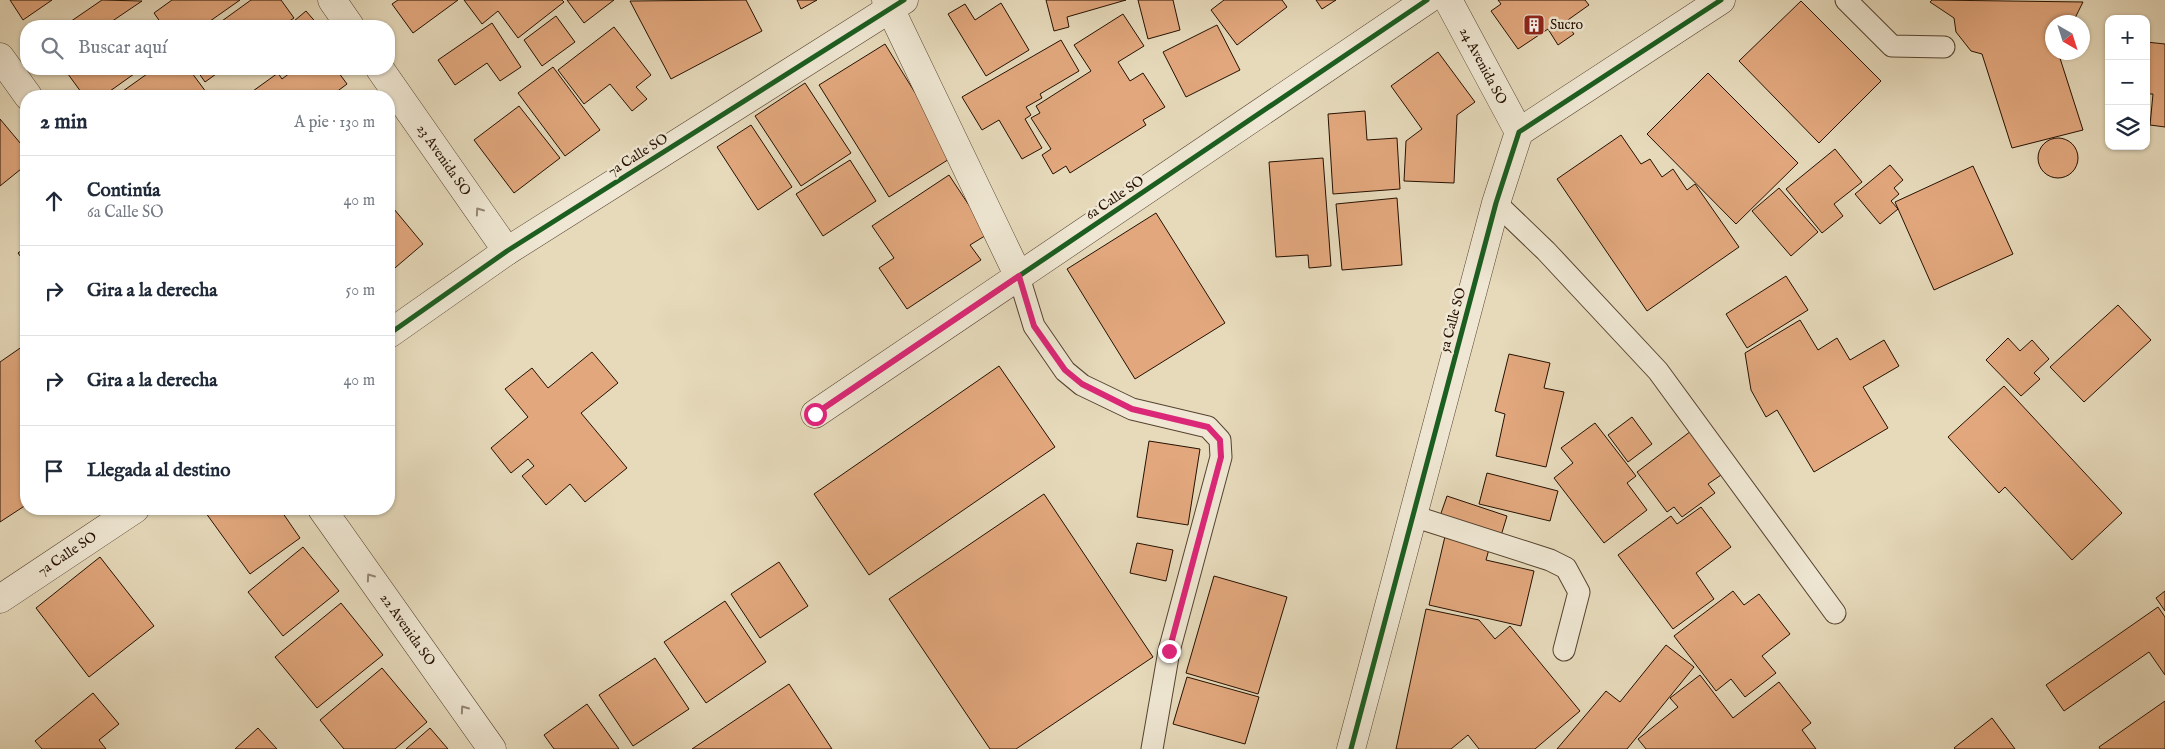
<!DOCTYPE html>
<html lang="es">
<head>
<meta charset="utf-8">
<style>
	:root { --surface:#fff; --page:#f6f6f7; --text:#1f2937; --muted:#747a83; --line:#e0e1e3 }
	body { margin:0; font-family:"IM FELL English",serif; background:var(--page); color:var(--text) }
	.controls { position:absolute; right:15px; top:15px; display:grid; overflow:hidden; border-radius:10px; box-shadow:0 1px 4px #0004 }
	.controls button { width:45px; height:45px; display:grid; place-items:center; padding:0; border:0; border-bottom:1px solid var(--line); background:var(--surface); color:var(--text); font:25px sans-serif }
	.compass { position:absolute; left:2045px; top:15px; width:45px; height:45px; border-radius:50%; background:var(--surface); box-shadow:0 1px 4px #0004; rotate:141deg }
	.stop { position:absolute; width:15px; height:15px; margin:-11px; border:4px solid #db2777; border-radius:50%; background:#fff }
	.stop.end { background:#db2777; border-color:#fff; box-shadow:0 1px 5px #0008 }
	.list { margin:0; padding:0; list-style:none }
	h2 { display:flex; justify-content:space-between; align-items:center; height:65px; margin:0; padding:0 20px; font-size:21px }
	h2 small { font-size:16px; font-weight:400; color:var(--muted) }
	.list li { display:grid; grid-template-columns:32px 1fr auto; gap:15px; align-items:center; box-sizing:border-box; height:90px; padding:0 20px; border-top:1px solid var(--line) }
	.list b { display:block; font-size:19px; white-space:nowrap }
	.list p { margin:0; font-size:16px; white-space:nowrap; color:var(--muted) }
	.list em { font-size:16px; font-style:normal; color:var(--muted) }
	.icon { flex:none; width:28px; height:28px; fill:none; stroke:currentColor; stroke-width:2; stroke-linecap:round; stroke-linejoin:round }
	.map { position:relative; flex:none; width:2165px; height:749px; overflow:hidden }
	.search { position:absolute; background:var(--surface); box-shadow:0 1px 4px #0004; left:20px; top:20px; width:375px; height:55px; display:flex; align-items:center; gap:12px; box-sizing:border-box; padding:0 18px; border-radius:20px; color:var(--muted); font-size:19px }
	.panel { position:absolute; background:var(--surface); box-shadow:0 1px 4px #0004; left:20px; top:90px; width:375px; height:425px; border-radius:20px }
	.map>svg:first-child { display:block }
</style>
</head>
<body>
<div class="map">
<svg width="2165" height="749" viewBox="0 0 2165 749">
	<rect width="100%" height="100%" fill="#e6dabb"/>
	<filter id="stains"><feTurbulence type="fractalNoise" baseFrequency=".004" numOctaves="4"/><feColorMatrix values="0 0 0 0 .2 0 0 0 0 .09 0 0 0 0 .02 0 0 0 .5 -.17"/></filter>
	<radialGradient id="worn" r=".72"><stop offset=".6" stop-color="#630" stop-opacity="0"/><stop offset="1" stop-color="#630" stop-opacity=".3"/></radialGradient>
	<path fill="#e2a77d" stroke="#251000" d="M10,0H52L23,20Z
		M102,0L142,1L105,26H64Z
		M172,0H240L203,26H163L154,13Z
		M251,0H281L294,18L282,26H215Z
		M398,0H458L413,33L392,4Z
		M464,0H562L564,2L518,38L498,11L482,24Z
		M567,0H614L584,23Z
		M746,0L762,31L671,79L630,1Z
		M797,0H817L801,9Z
		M1046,0H1126L1067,17L1069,27L1054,31Z
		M1138,0H1173L1180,30L1148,39Z
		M1224,0H1282L1287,7L1237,45L1211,10Z
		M1316,0H1336L1322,9Z
		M1498,0H1585L1589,5L1565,22L1574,34L1558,45L1548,29L1518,49L1491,11L1501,4Z
		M1932,0L2083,2L2073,22H2052V52H2058L2083,130L2012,148L1982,54L1971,51L1956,32L1954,18L1930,2Z
		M1801,1L1881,81L1819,143L1739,61Z
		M1001,3L1029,50L986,76L948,14L965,4L975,20Z
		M306,11L319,26H288Z
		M1123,14L1144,46L1118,62L1130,81L1143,73L1165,107L1143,120L1146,125L1070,173L1066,166L1053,174L1042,155L1051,149L1031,118L1040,113L1036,106L1091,71L1074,45Z
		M556,16L575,42L542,66L524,40Z
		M492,23L521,67L500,81L487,63L455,85L438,60Z
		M1217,25L1240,70L1186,97L1163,52Z
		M614,27L651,75L636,87L647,99L632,111L610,84L584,104L558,70Z
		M1061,40L1079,71L1040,94L1042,98L1026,107L1031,115L1025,119L1042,148L1022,159L999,120L982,130L962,97Z
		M2146,42L2165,44V127L2150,125L2153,94H2146Z
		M885,44L954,156L889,197L819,85Z
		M1438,52L1475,102L1457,115L1454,183L1404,181L1406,141L1422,129L1391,86Z
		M553,67L600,130L565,156L518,93Z
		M68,69H141L103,96H84L65,70Z
		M154,69H189L209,96H116Z
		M196,69H223L205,82Z
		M295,69H336L347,84L331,96H246L278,73L282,79Z
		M1708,73L1798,163L1736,224L1647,134Z
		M805,83L851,153L801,186L755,116Z
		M519,106L560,158L514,193L474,140Z
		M1365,111L1367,140L1397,138L1400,189L1333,194L1328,114Z
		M0,119L26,150V165L0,186Z
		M751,125L792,187L758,210L717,147Z
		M1621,135L1641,164L1650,159L1662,177L1673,169L1687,190L1695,184L1739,247L1647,311L1557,179Z
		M2038 158a20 20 0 1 1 40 0a20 20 0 1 1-40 0Z
		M1835,149L1862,182L1834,204L1843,216L1822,233L1786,189Z
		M1323,158L1331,266L1309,268L1308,255L1276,257L1269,162Z
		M850,160L876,201L823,236L796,194Z
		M1890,165L1903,180L1894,188L1899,194L1891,201L1898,209L1880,224L1855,194Z
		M1973,166L2013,254L1934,290L1895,202Z
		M949,175L988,234L970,245L981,260L907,309L879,268L894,258L872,226Z
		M1779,188L1818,232L1791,256L1752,211Z
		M1397,198L1402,265L1342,270L1336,204Z
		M389,203L423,244L389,273Z
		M1156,213L1225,323L1135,379L1067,269Z
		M26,247V264L18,253Z
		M1786,276L1808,310L1747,348L1726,314Z
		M2118,305L2151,340L2084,402L2050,367Z
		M1800,320L1818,350L1837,338L1850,360L1884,340L1899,366L1863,387L1888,428L1814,472L1777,410L1766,417L1751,390L1745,353Z
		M2008,338L2020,351L2032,340L2049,359L2034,373L2040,379L2021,396L1986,360Z
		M26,344V505L0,522V362Z
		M592,352L618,383L581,413L627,468L585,502L570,484L546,505L522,476L534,466L528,459L511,473L491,448L528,417L505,389L532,368L548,388Z
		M1509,354L1550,363L1544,388L1564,392L1546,467L1496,456L1505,414L1495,411Z
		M999,366L1055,447L869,575L814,494Z
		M2004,386L2122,513L2072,560L2005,487L1999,493L1948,437Z
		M1632,417L1652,444L1628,462L1608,435Z
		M1595,423L1636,476L1627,483L1647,510L1604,543L1554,478L1573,463L1561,448Z
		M1691,431L1724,473L1708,484L1715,493L1682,517L1674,507L1667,512L1637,472Z
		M1149,441L1200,449L1188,525L1137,517Z
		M1487,473L1558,491L1550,521L1479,504Z
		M1044,494L1153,657L1016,749H990L889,599Z
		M1447,496L1507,516L1500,539L1439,519Z
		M1701,507L1731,547L1696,573L1714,599L1673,629L1618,555L1671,516L1677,524Z
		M203,509H280L300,538L250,574Z
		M1446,532L1491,542L1486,560L1534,571L1521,626L1429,605Z
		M1137,543L1173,550L1166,581L1130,573Z
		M303,547L339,591L283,636L248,592Z
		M100,557L154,626L89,677L36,608Z
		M779,562L808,606L760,638L731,594Z
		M1214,576L1287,597L1258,694L1186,673Z
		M1733,591L1744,605L1759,594L1790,634L1762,656L1776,673L1745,697L1731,679L1716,691L1674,636Z
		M2165,591V611L2156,598Z
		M725,601L766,662L706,703L664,642Z
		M341,603L383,655L317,708L275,657Z
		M2158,607L2165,617V675L2149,652L2064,711L2046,685Z
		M1426,609L1479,620L1495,639L1510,626L1580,711L1535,749H1479L1468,735L1451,749H1396Z
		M1666,645L1694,667L1627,749H1557L1606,691L1620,702Z
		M655,658L689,709L633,746L599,695Z
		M382,668L427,722L395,749H344L320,720Z
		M1700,675L1733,718L1779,682L1811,723L1802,730L1816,749H1646L1638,739L1678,707L1670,698Z
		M1187,677L1259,697L1245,744L1173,724Z
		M789,684L832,749H692Z
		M93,693L119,724L99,740L106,749H42L35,741Z
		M2165,701V749H2100L2099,747Z
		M587,704L619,749H554L544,735Z
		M1992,718L2015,749H1955L1954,748Z
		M258,728L277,749H235Z
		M430,728L448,749H406Z"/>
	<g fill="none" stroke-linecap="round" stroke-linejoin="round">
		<g stroke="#55422f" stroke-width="23">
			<path id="service" d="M1846,0L1892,46L1944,47
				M1496,203L1546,251L1658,371L1835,613
				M1019,277L1034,326L1065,371L1082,385L1132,409L1208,427L1220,440L1221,457L1169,651L1152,749
				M1413,516L1550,560L1566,568L1579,592L1564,650"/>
		</g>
		<g stroke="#55422f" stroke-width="29">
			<g id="minor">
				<path d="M332,0L350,26"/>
				<path d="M886,0L1019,277"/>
				<path d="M0,57L28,96"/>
				<path id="s1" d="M380,69L507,251"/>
				<path d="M1519,132L1721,0"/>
				<path d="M389,334L507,251L904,0"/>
				<path d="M815,414L1427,0"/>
				<path id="s2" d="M322,509L492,749"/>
				<path id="s3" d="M0,599L135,509"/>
			</g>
		</g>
		<g stroke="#55422f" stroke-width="29">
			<path id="tertiary" d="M1351,749L1496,203L1519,132L1448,0"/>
		</g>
		<use href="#service" stroke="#efe7d3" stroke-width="21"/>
		<use href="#minor" stroke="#efe7d3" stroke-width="28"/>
		<use href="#tertiary" stroke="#efe7d3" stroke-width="28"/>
		<g stroke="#efe7d3" stroke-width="8">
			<path id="cycleway" d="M389,334L507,251L904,0
				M815,414L1427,0
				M1351,749L1496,203L1519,132L1721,0"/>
		</g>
		<use href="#cycleway" stroke="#1b5e20" stroke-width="5"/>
	</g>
	<defs><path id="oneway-chevron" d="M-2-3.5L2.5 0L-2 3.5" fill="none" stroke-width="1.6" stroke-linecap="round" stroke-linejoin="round" transform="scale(1.25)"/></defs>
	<g stroke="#948674">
		<use href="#oneway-chevron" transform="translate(479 211) rotate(-125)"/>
		<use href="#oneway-chevron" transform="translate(370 577) rotate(-125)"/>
		<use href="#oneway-chevron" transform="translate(464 709) rotate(-125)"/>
	</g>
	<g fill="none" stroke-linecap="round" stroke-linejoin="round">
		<path stroke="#db2777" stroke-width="6" d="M815,414L1019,276L1034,326L1065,370L1082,384L1132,409L1208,427L1220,440L1221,457L1169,651"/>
	</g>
	<defs>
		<g id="building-square" transform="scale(1.125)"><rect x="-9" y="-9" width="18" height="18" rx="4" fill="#8f2418" stroke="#efe7d3"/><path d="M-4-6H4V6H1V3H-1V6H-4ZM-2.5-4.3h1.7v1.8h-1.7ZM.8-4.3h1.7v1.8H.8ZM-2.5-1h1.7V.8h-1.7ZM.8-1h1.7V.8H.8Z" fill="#fff"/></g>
	</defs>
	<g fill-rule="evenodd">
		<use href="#building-square" x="1534" y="25"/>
	</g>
	<g text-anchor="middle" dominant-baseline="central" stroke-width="5" stroke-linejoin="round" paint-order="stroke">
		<g font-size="14" fill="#251000" stroke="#efe7d3" text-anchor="start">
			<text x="1550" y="25">Sucro</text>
		</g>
		<g font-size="14" fill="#251000" stroke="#efe7d3">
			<text transform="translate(1483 66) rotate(62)">24 Avenida SO</text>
			<text transform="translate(638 155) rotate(-32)">7a Calle SO</text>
			<text stroke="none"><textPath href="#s1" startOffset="111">23 Avenida SO</textPath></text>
			<text transform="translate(1115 198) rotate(-34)">6a Calle SO</text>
			<text transform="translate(1453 320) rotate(-75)">5a Calle SO</text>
			<text stroke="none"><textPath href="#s3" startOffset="81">7a Calle SO</textPath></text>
			<text stroke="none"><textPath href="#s2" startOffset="148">22 Avenida SO</textPath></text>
		</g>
	</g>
	<rect width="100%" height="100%" filter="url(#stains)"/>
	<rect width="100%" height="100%" fill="url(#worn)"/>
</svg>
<div class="controls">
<button>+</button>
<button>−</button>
<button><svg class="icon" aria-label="layers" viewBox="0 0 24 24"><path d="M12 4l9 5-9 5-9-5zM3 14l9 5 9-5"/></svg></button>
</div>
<svg class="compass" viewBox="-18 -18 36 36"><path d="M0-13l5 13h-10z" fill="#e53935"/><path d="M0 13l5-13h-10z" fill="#747a83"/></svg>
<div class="stop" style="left:815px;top:414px"></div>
<div class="stop end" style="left:1169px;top:651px"></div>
<div class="search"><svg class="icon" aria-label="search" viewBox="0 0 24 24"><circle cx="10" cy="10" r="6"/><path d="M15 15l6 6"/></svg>Buscar aquí</div>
<section class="panel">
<h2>2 min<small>A pie · 130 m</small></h2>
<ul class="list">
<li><svg class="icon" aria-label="ahead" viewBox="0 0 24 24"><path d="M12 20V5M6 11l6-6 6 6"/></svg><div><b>Continúa</b><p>6a Calle SO</p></div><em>40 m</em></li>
<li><svg class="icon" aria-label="right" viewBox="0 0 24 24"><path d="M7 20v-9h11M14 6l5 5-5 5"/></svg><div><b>Gira a la derecha</b></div><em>50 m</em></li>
<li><svg class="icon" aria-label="right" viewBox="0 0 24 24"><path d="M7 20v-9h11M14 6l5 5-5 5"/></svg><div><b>Gira a la derecha</b></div><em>40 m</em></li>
<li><svg class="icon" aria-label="arrive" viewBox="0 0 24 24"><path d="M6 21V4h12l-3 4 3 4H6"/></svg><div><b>Llegada al destino</b></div></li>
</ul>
</section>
</div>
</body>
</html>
